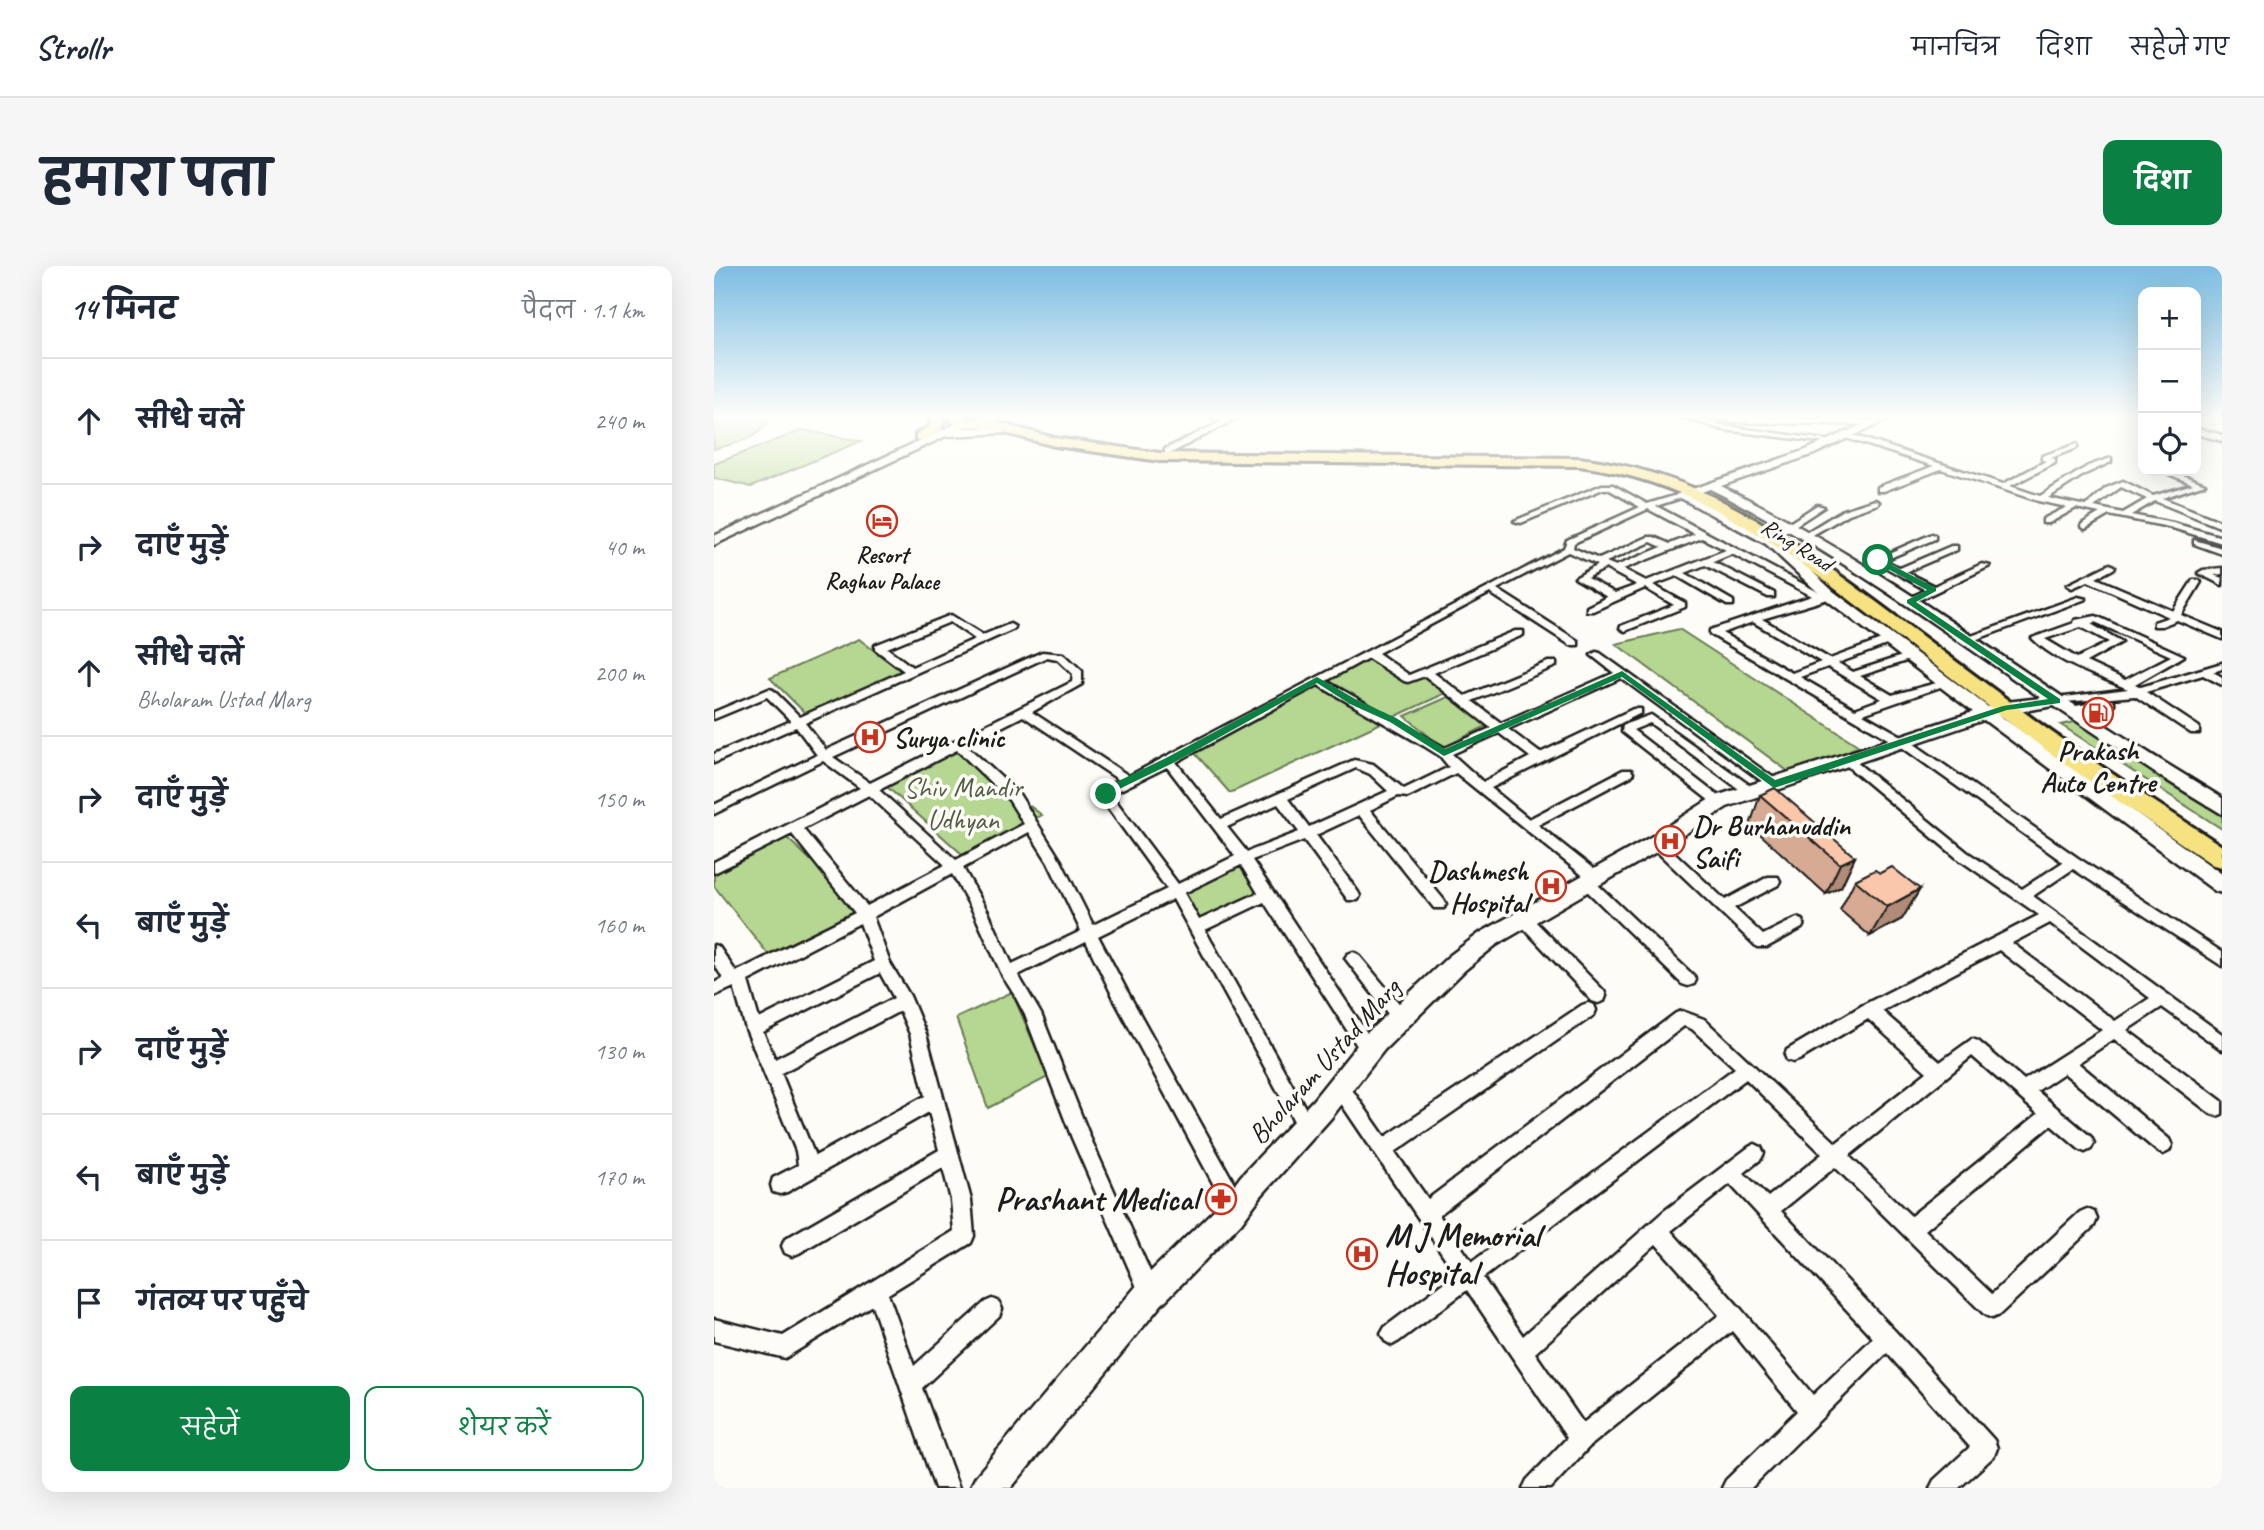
<!DOCTYPE html>
<html lang="hi">
<head>
<meta charset="utf-8">
<style>
	:root { --surface:#fff; --page:#f6f6f7; --text:#1f2937; --muted:#747a83; --line:#e0e1e3; --accent:#0b8043 }
	body { margin:0; font-family:Caveat,"Playpen Sans Deva",sans-serif; background:var(--page); color:var(--text) }
	.controls { position:absolute; right:21px; top:21px; display:grid; overflow:hidden; border-radius:14px; box-shadow:0 7px 28px #0002 }
	.controls button { width:63px; height:63px; display:grid; place-items:center; padding:0; border:0; border-bottom:2px solid var(--line); background:var(--surface); color:var(--text); font:35px sans-serif }
	.stop { position:absolute; width:21px; height:21px; margin:-16px; border:5px solid #0b8043; border-radius:50%; background:#fff }
	.stop.end { background:#0b8043; border-color:#fff; box-shadow:0 2px 7px #0008 }
	.list { margin:0; padding:0; list-style:none }
	h2 { display:flex; justify-content:space-between; align-items:center; height:91px; margin:0; padding:0 28px; font-size:30px }
	h2 small { font-size:23px; font-weight:400; color:var(--muted) }
	.list li { display:grid; grid-template-columns:46px 1fr auto; gap:21px; align-items:center; box-sizing:border-box; height:126px; padding:0 28px; border-top:2px solid var(--line) }
	.list b { display:block; font-size:26px; white-space:nowrap }
	.list p { margin:0; font-size:23px; white-space:nowrap; color:var(--muted) }
	.list em { font-size:23px; font-style:normal; color:var(--muted) }
	.actions { display:flex; gap:14px; padding:21px 28px }
	.actions a { flex:1; padding:16px 0; border:2px solid var(--accent); border-radius:14px; text-align:center; font-size:24px; color:var(--accent) }
	.actions .main { background:var(--accent); color:#fff }
	.icon { flex:none; width:38px; height:38px; fill:none; stroke:currentColor; stroke-width:2; stroke-linecap:round; stroke-linejoin:round }
	.map { position:relative; flex:none; width:1508px; height:1222px; overflow:hidden; border-radius:14px }
	header { display:flex; align-items:center; gap:42px; box-sizing:border-box; height:98px; padding:0 35px; background:var(--surface); border-bottom:2px solid var(--line) }
	header strong { font-size:33px }
	nav { display:flex; gap:38px; margin-inline-start:auto; font-size:24px }
	.intro { display:flex; align-items:center; justify-content:space-between; box-sizing:border-box; height:168px; padding:0 42px }
	h1 { margin:0; font-size:49px }
	.button { padding:18px 32px; border-radius:14px; background:var(--accent); color:#fff; font-size:24px; font-weight:700 }
	main { display:flex; gap:42px; padding:0 42px }
	aside { flex:1; background:var(--surface); border-radius:14px; box-shadow:0 7px 28px #0002 }
	.map>svg:first-child { display:block }
</style>
</head>
<body>
<header>
<strong>Strollr</strong>
<nav><a>मानचित्र</a><a>दिशा</a><a>सहेजे गए</a></nav>
</header>
<div class="intro"><h1>हमारा पता</h1><a class="button">दिशा</a></div>
<main>
<aside>
<h2>14 मिनट<small>पैदल · 1.1 km</small></h2>
<ul class="list">
<li><svg class="icon" aria-label="ahead" viewBox="0 0 24 24"><path d="M12 20V5M6 11l6-6 6 6"/></svg><div><b>सीधे चलें</b></div><em>240 m</em></li>
<li><svg class="icon" aria-label="right" viewBox="0 0 24 24"><path d="M7 20v-9h11M14 6l5 5-5 5"/></svg><div><b>दाएँ मुड़ें</b></div><em>40 m</em></li>
<li><svg class="icon" aria-label="ahead" viewBox="0 0 24 24"><path d="M12 20V5M6 11l6-6 6 6"/></svg><div><b>सीधे चलें</b><p>Bholaram Ustad Marg</p></div><em>200 m</em></li>
<li><svg class="icon" aria-label="right" viewBox="0 0 24 24"><path d="M7 20v-9h11M14 6l5 5-5 5"/></svg><div><b>दाएँ मुड़ें</b></div><em>150 m</em></li>
<li><svg class="icon" aria-label="left" viewBox="0 0 24 24"><path d="M17 20v-9H6M10 6l-5 5 5 5"/></svg><div><b>बाएँ मुड़ें</b></div><em>160 m</em></li>
<li><svg class="icon" aria-label="right" viewBox="0 0 24 24"><path d="M7 20v-9h11M14 6l5 5-5 5"/></svg><div><b>दाएँ मुड़ें</b></div><em>130 m</em></li>
<li><svg class="icon" aria-label="left" viewBox="0 0 24 24"><path d="M17 20v-9H6M10 6l-5 5 5 5"/></svg><div><b>बाएँ मुड़ें</b></div><em>170 m</em></li>
<li><svg class="icon" aria-label="arrive" viewBox="0 0 24 24"><path d="M6 21V4h12l-3 4 3 4H6"/></svg><div><b>गंतव्य पर पहुँचे</b></div></li>
</ul>
<div class="actions"><a class="main">सहेजें</a><a>शेयर करें</a></div>
</aside>
<div class="map">
<svg width="1508" height="1222" viewBox="0 0 1508 1222">
	<rect width="100%" height="100%" fill="#fdfcf7"/>
	<filter id="ink" filterUnits="userSpaceOnUse"><feTurbulence type="fractalNoise" baseFrequency=".0143" numOctaves="2"/><feDisplacementMap in="SourceGraphic" scale="14" xChannelSelector="R" yChannelSelector="G"/><feConvolveMatrix kernelMatrix="1 2 1 2 8 2 1 2 1" color-interpolation-filters="sRGB"/></filter>
	<g filter="url(#ink)">
		<path fill="#b5d791" stroke="#687a56" stroke-width="2" d="M0,149H51L55,155C44,173 19,178 0,183Z
			M89,164L147,175L37,221L0,212V198Z
			M965,363L1145,480L1079,509L902,378Z
			M145,373L188,406L92,448L56,412Z
			M654,390L690,414L713,410L736,425L516,527L479,485Z
			M741,428L778,457L729,482L691,450Z
			M1365,455L1508,549V563L1347,459Z
			M240,484L328,549L249,589L172,520Z
			M72,571L148,642L54,688L0,620V608Z
			M525,599L546,625L485,656L465,628Z
			M298,726L334,811L274,842L242,752Z"/>
		<g fill="none" stroke-linecap="round" stroke-linejoin="round">
			<g stroke="#1c1c1c" stroke-width="5">
				<path id="street" d="M490,149L515,152L529,149L457,187H451V183L509,155Z
					M962,149H973L1011,160L1125,176L1121,178L1010,164Z
					M984,149L1158,155L1161,157L1158,159L1020,156Z
					M1132,167L1289,218L1332,195L1328,194V190L1363,178V182L1337,192L1341,193V197L1296,220L1326,230L1374,200L1397,192V196L1371,208L1334,232L1372,240L1392,222L1409,215L1439,230L1479,218L1447,205H1458L1491,218L1448,232L1508,256V262L1441,235L1417,249L1459,257L1508,271V277L1455,261L1395,249L1371,263L1367,260L1368,258L1386,247L1362,242L1335,257H1329V253L1353,241L1324,235L1227,203L1170,225H1164V221L1220,200L1129,171ZM1407,221L1433,233L1409,247L1380,241Z
					M888,219H899L933,238L970,227V231L942,240L1106,327L1117,326V330L1111,334L1048,353L1116,393L1170,373H1178V377L1124,397L1139,406L1194,388L1199,391L1198,393L1146,410L1178,429L1230,415L1235,418L1149,448L1193,473L1364,592L1508,686V700L1359,603L1319,630L1508,768V784L1448,741L1413,764L1508,835V848L1503,850L1497,848L1400,773L1364,797L1455,873L1458,879L1455,885L1449,888L1443,885L1350,807L1323,825L1377,871L1380,877L1377,883L1371,886L1365,883L1337,859L1211,964L1278,1028L1366,946L1373,943L1380,946L1383,953L1380,960L1285,1049L1278,1052L1271,1049L1121,901L1067,945L1181,1065L1280,1174L1283,1182L1280,1190L1245,1222H1216L1220,1214L1256,1181L1173,1087L1037,1222H1008L1012,1214L1083,1145L1018,1065L875,1181L837,1222H809L813,1214L853,1172L753,1024L685,1075L678,1079L671,1075L667,1068L671,1061L742,1008L620,827L617,821L620,815L626,813L632,815L671,871L868,739L874,737L880,739L882,744L880,749L681,886L714,933L962,747L968,745L990,753L1122,877L1213,806L1154,753L1085,794L1079,796L1073,794L1071,789L1073,784L1149,739L1325,649L1243,592L1126,494L1128,491H1136L1253,586L1308,623L1349,596L1185,479L996,368V364L1098,330L1018,288L999,296L1060,327V331H1054L991,299L971,307L1019,335V339H1013L963,310L939,319L971,337V341L911,365L906,362L907,360L960,339L931,322L879,345H873V341L893,331L861,312L884,299L854,286L783,323L864,375V379H856L776,327L664,387L695,409L801,365H809V369L720,407L751,430L834,396H842V400L758,435L787,457L900,407L877,389L882,386L886,387L1064,515L1066,518L1064,521H1056L907,412L794,463L826,487L919,443H927V447L777,522L815,553L909,504H917L919,507L917,510L824,559L886,608L888,612L882,617L980,710L982,714L980,718L974,720L968,718L869,621L867,617L872,612L742,507L694,531L684,530L656,544L730,634L732,638L730,642H720L645,549L602,569L644,626L646,630L644,634H634L590,574L538,594L661,779L663,784L661,789L655,791L649,789L550,636L491,664L598,854L601,860L598,866L592,868L586,866L459,633L384,670L413,725L529,933L532,940L529,947L522,950L515,947L401,735L372,675L304,709L327,748L376,871L446,1028L443,1035L436,1038L429,1035L358,872L311,749L300,728L289,711L260,647L238,608L159,651L176,697L196,730L212,768L257,934L260,970L257,977L174,1028L200,1100L271,1036L278,1033L285,1036L288,1043L285,1050L208,1122L245,1222H221L158,1039L71,1092L0,1075V1053L69,1070L240,965L237,934L229,902L85,987L78,990L71,987L68,980L71,973L225,884L215,846L73,926L66,928L59,926L57,919L59,912L84,899L82,885L32,763L20,721L0,730V717L9,712L0,698V679L5,681L22,706L141,647L78,568L0,607V596L146,522L109,495L0,548V539L103,489L82,461L0,497V488L77,455L53,431L0,453V446L55,423L59,424L86,451L190,405L161,383V379L237,349L269,369L296,358L301,361L300,363L91,457L112,484L328,386L350,388L368,405V418L318,446L415,510L850,282L853,274L926,241L894,223H889L807,257L800,255ZM934,243L981,268L956,278L940,271H934L885,293L859,282L860,277ZM988,272L1012,284L932,315L909,303ZM937,276L948,281L902,300L892,296ZM892,302L893,303L923,319L901,327L873,312ZM236,356L261,373L198,401L173,382ZM1039,356L1107,396L1078,407L1008,367ZM333,391L343,393L359,408L358,416L156,517L119,491ZM654,392L690,415L694,416L711,410L777,462L731,482L612,415ZM1114,401L1168,433L1141,443L1086,411ZM604,419L710,480L726,490L735,501L690,523L659,498L640,494L507,553L462,496ZM309,450L405,514L391,521L386,531L453,623L379,659L347,595L305,528L252,479ZM785,467L816,491L769,516L738,488ZM243,484L295,534L310,558L242,594L165,524ZM453,501L521,590L464,618L399,531L400,527ZM642,502L656,508L674,525L595,561L574,533ZM155,529L231,599L153,640L89,563ZM564,538L585,566L533,586L513,561ZM315,566L334,596L367,665L298,698L274,646L249,602ZM527,599L544,627L485,654L470,627ZM146,657L160,695L45,753L34,715ZM1336,657L1436,732L1401,755L1298,677ZM1285,684L1388,764L1310,814L1264,775L1258,773L1226,796L1168,745ZM166,707L180,732L61,793L49,766ZM186,745L196,768L211,830L101,890L67,807ZM970,760L978,763L1021,802L758,996L725,949ZM1258,790L1324,848L1197,950L1135,890ZM1032,813L1108,888L1054,931L1030,907L1047,893L1050,887L1047,881L1041,878L1035,881L950,945L809,1070L769,1012ZM1016,918L1159,1072L1099,1129L1027,1043L957,965ZM942,978L1005,1049L869,1157L821,1087Z
					M1161,234L1165,236L1164,238L1135,248L1097,270L1090,268L1129,244Z
					M1103,239L1110,241L1070,267L1063,265Z
					M1218,268L1221,269V273L1171,294L1186,302L1237,280H1243V284L1192,306L1220,320L1268,298L1276,300L1199,337H1193V333L1212,324L1159,294Z
					M1480,274L1508,282V288L1480,278Z
					M1396,298L1401,301L1399,303L1382,312L1459,345L1479,314H1485L1487,316L1467,349L1508,366V373L1463,354L1448,360H1440V356L1455,351L1374,315L1358,322L1353,319Z
					M1508,302V308L1500,309L1508,312V319L1484,307L1489,304Z
					M1364,331L1372,333L1258,375L1254,376L1249,373Z
					M1382,350L1470,390L1421,418L1427,421L1508,397V403L1499,406L1508,411V419L1489,409L1432,426L1485,461V467H1477L1421,430L1339,437L1337,435L1343,432L1414,423C1383,409 1342,397 1318,372L1360,357L1361,354ZM1381,356L1457,390L1411,414L1372,396L1408,376L1377,358ZM1367,361L1395,376L1363,392L1331,373Z
					M1396,434L1400,435V439L1356,447L1350,444L1356,441Z
					M937,449L1041,523L1043,526L1041,529H1033L936,457L919,464L1012,536L1011,539H1001L908,466L909,459Z
					M942,572L947,574L1011,634L1054,611H1064L1066,615L1064,619L1020,642L1049,669L1083,652L1088,654L1090,658L1088,662L1053,681H1043L937,580L935,577L937,574Z
					M810,647L815,649L890,725L892,730L890,735L884,737L878,735L805,657L803,653L805,649Z
					M639,686L644,688L693,747L695,752L693,757L687,759L681,757L634,696L631,692L634,688Z"/>
			</g>
			<g stroke="#1c1c1c" stroke-width="5">
				<path id="secondary" d="M1170,149H1184L1100,188L1007,220C1133,280 1244,361 1359,438C1408,471 1458,501 1508,532V548L1444,509L1340,440L1285,449L1508,608V627L1501,625L1270,454L1013,541L949,582L782,679L751,704L670,784L617,852L547,930L527,957L447,1039L297,1222H256L262,1210L425,1017L507,937L527,910L599,834L652,768L735,690L766,667L935,572L999,531L1259,446L1109,331L1052,278L961,229L1092,184ZM996,223C1114,281 1219,357 1327,432L1292,436L1274,441L1119,325L1062,272L977,230Z
					M246,156H254L255,158L250,162L293,161L298,164L293,167L232,170L0,279V270Z
					M1482,162L1508,169V175L1482,168Z"/>
			</g>
			<g stroke="#1c1c1c" stroke-width="6">
				<path id="highway" d="M219,149H231L228,163L212,174H202V168L215,161Z
					M241,149H254L250,154L286,149L287,151L281,156L341,172L446,187L865,192C983,205 1069,267 1161,335C1211,372 1260,409 1310,446C1374,494 1442,536 1508,580V601L1499,599C1434,554 1366,511 1304,463C1253,424 1203,385 1153,347C1064,279 980,214 865,200L446,195L341,180L268,161H247L236,155Z"/>
			</g>
			<use href="#street" fill="#fdfcf7" fill-rule="evenodd"/>
			<use href="#secondary" fill="#fdfcf7" fill-rule="evenodd"/>
			<use href="#highway" fill="#f6e281" fill-rule="evenodd"/>
		</g>
		<path fill="#d7ab93" stroke="#1c1c1c" stroke-width="2" d="M1046,529L1141,591L1127,621L1112,628L1036,559Z
			M1166,607L1206,623L1188,653L1156,670L1126,644L1141,614Z"/>
		<path fill="#af8b78" stroke="#1c1c1c" stroke-width="2" d="M1141,591L1127,621L1112,628L1126,598Z
			M1206,623L1188,653L1156,670L1173,641Z"/>
		<path fill="#fac7ab" stroke="#1c1c1c" stroke-width="2" d="M1061,522L1141,591L1126,598L1046,529Z
			M1178,601L1206,623L1173,641L1141,614L1161,604L1166,607Z"/>
	</g>
	<linearGradient id="sky" x2="0" y2="1"><stop stop-color="#7cbde2"/><stop offset="0.47" stop-color="#fefefb"/><stop offset="1" stop-color="#fefefb" stop-opacity="0"/></linearGradient>
	<rect width="1508" height="320" fill="url(#sky)"/>
	<path fill="#0b8043" d="M1164,292L1222,322V325L1202,336L1346,433V437L1293,444L1060,522L908,411L730,490L676,456L636,438L603,417L459,497L399,526L396,531L387,528L392,521L452,492L603,411L643,434L682,452L731,483L908,405L1061,514L1289,440L1334,433L1193,337V334L1213,324L1161,296Z"/>
	<defs>
		<g id="hotel-ring" transform="scale(1.575)"><circle r="9.5" fill="#fdfcf7" stroke="#c8321e" stroke-width="1.5"/><path d="M-6-4.5h1.5V1H6V5H4.5V3h-9V5H-6ZM-4 0a1.8 1.8 0 1 1 3.6 0ZM.5 0V-2.5h3Q6-2.5 6 0Z" fill="#c8321e"/></g>
		<g id="fuel-ring" transform="scale(1.575)"><circle r="9.5" fill="#fdfcf7" stroke="#c8321e" stroke-width="1.5"/><path d="M-5.5-6h7V0h2V4h1.3V-2.5L3-4.5l.8-.8L6-3V5H2.5V1h-1V6h-7ZM-4.2-4.7v3.2H.2V-4.7Z" fill="#c8321e"/></g>
		<g id="hospital-ring" transform="scale(1.575)"><circle r="9.5" fill="#fdfcf7" stroke="#c8321e" stroke-width="1.5"/><path d="M-5-5h3v3.5h4V-5h3V5h-3V1.5h-4V5h-3Z" fill="#c8321e"/></g>
		<g id="pharmacy-ring" transform="scale(1.575)"><circle r="9.5" fill="#fdfcf7" stroke="#c8321e" stroke-width="1.5"/><path d="M-2-6h4v4h4v4h-4v4h-4v-4h-4v-4h4Z" fill="#c8321e"/></g>
	</defs>
	<g fill-rule="evenodd">
		<use href="#hotel-ring" x="168" y="255"/>
		<use href="#fuel-ring" x="1384" y="447"/>
		<use href="#hospital-ring" x="156" y="471"/>
		<use href="#hospital-ring" x="956" y="575"/>
		<use href="#hospital-ring" x="837" y="620"/>
		<use href="#pharmacy-ring" x="507" y="933"/>
		<use href="#hospital-ring" x="648" y="988"/>
	</g>
	<g text-anchor="middle" dominant-baseline="central" stroke-width="7" stroke-linejoin="round" paint-order="stroke">
		<g font-size="23" fill="#1c1c1c" stroke="#fdfcf7">
			<text transform="translate(1083 279) rotate(32)">Ring Road</text>
		</g>
		<g font-size="23" font-weight="bold" fill="#1c1c1c" stroke="#fdfcf7">
			<text x="168" y="289">Resort<tspan x="168" dy="26">Raghav Palace</tspan></text>
		</g>
		<g font-size="28" font-weight="bold" fill="#1c1c1c" stroke="#fdfcf7" text-anchor="start">
			<text x="179" y="471">Surya clinic</text>
			<text x="1384" y="484" text-anchor="middle">Prakash<tspan x="1384" dy="32">Auto Centre</tspan></text>
			<text x="979" y="559">Dr Burhanuddin<tspan x="979" dy="32">Saifi</tspan></text>
			<text x="814" y="604" text-anchor="end">Dashmesh<tspan x="814" dy="32">Hospital</tspan></text>
		</g>
		<g font-size="28" fill="#525d45" stroke="#fdfcf7">
			<text x="249" y="521">Shiv Mandir<tspan x="249" dy="32">Udhyan</tspan></text>
		</g>
		<g font-size="28" fill="#1c1c1c" stroke="#fdfcf7">
			<text transform="translate(610 795) rotate(-48)">Bholaram Ustad Marg</text>
		</g>
		<g font-size="33" font-weight="bold" fill="#1c1c1c" stroke="#fdfcf7" text-anchor="end">
			<text x="484" y="933">Prashant Medical</text>
			<text x="671" y="969" text-anchor="start">M J Memorial<tspan x="671" dy="38">Hospital</tspan></text>
		</g>
	</g>
</svg>
<div class="controls">
<button>+</button>
<button>−</button>
<button><svg class="icon" aria-label="locate" viewBox="0 0 24 24"><circle cx="12" cy="12" r="6"/><path d="M12 2v4M12 18v4M2 12h4M18 12h4"/></svg></button>
</div>
<div class="stop" style="left:1164px;top:294px"></div>
<div class="stop end" style="left:392px;top:528px"></div>
</div>
</main>
</body>
</html>
